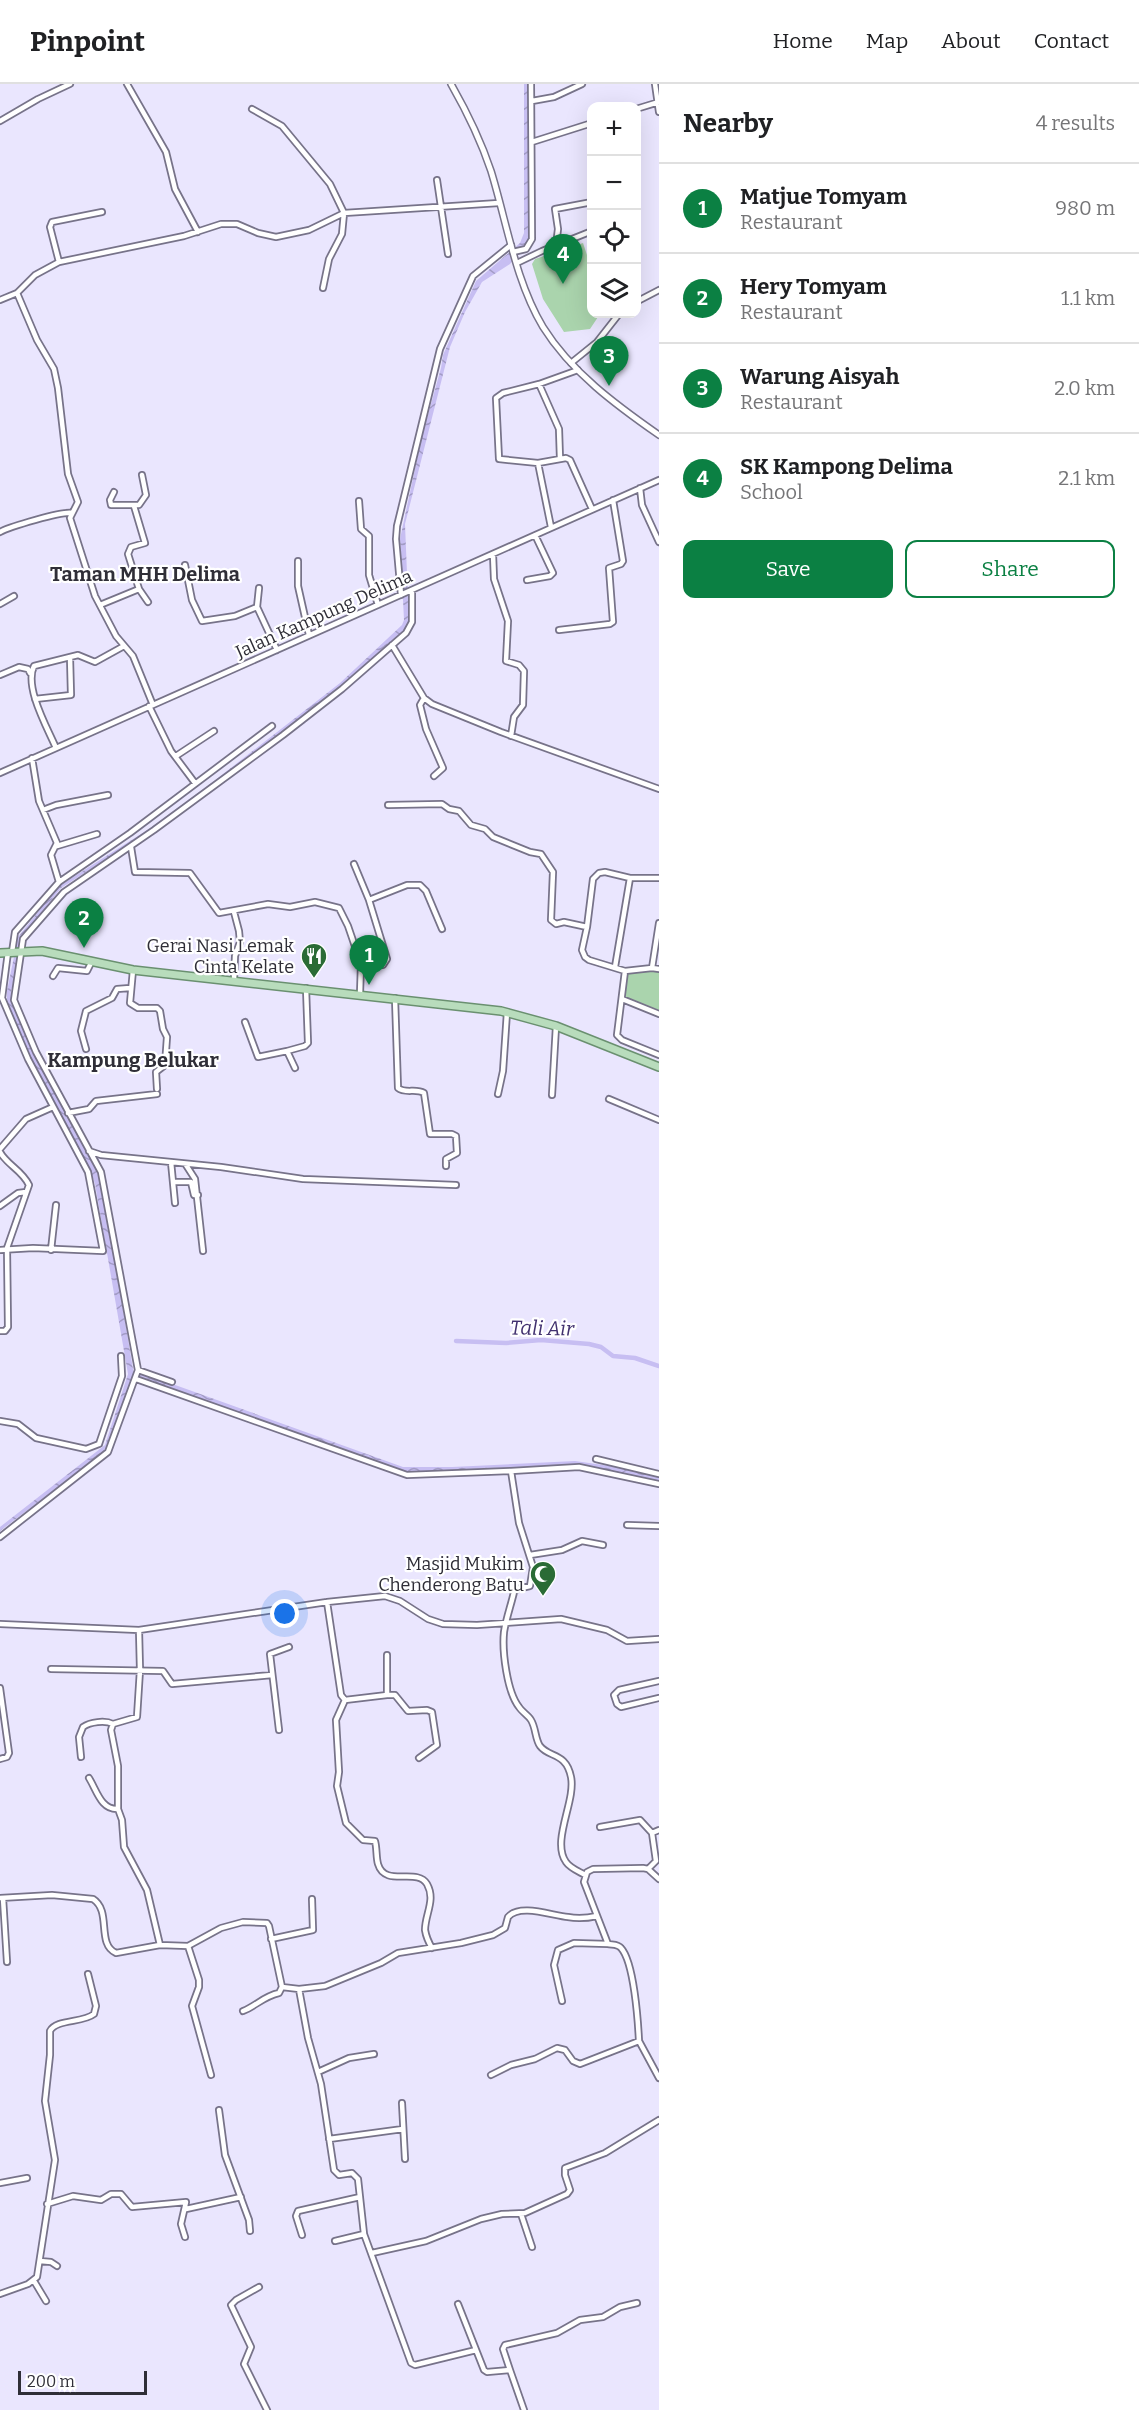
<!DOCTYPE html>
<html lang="en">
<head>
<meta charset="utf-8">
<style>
	:root { --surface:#fff; --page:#f6f6f6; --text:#202124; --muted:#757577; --line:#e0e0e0; --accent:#0b8043 }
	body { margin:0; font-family:Bitter,serif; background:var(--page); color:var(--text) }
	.controls { position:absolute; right:18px; top:18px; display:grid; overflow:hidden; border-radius:12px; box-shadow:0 6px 24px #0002 }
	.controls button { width:54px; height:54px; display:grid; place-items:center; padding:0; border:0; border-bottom:2px solid var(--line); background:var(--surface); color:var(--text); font:30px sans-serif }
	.scale { position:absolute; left:18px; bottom:15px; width:129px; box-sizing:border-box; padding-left:6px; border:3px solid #2f2e37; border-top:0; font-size:16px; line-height:21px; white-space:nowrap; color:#2f2e37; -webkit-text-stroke:4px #fff; paint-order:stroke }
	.you { position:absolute; left:285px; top:1530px; width:21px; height:21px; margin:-15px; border:4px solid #fff; border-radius:50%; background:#1a73e8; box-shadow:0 0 0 9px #1a73e833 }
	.badge { display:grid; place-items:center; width:39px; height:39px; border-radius:50%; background:var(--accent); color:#fff; font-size:20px; font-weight:700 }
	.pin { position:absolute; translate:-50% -50px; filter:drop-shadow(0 2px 3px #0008) }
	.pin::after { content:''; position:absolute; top:32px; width:21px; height:18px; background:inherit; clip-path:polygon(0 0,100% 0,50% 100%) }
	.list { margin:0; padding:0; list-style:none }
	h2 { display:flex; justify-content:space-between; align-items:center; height:78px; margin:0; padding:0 24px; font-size:26px }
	h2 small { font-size:20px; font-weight:400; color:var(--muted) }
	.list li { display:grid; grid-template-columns:39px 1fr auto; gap:18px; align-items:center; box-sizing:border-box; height:90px; padding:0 24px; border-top:2px solid var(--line) }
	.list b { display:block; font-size:22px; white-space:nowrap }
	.list p { margin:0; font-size:20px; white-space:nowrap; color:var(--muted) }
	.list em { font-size:20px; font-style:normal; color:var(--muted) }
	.actions { display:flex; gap:12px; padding:18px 24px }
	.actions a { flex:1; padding:14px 0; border:2px solid var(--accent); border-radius:12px; text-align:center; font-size:21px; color:var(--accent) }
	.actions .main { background:var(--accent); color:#fff }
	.icon { flex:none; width:33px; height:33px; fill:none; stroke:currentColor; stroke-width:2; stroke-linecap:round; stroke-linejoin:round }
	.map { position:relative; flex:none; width:659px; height:2326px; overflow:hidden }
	header { display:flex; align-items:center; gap:36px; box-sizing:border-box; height:84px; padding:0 30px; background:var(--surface); border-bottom:2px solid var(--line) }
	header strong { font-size:28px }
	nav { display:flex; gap:33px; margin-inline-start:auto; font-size:21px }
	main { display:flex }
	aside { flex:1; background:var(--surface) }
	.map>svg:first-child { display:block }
</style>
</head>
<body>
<header>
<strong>Pinpoint</strong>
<nav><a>Home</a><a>Map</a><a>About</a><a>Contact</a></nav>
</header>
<main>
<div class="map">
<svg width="659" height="2326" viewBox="0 0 659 2326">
	<defs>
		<pattern id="water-waves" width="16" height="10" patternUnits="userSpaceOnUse" patternTransform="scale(1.5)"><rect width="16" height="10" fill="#c7bef2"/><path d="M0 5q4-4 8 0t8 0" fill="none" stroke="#a29bc5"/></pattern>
	</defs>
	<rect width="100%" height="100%" fill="#eae6fe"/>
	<path fill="#aad4ad" d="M583,159L591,183L592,230H600L590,245L564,248L543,215L532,180L535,175Z
		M659,885V930L622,915L625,887Z"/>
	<path fill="url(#water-waves)" d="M524,0H530L529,158L510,180L482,198L465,228L450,263L405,440L409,539L407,544L340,604L154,745L61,804L22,853L11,908L12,918L34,971L95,1083L102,1099L134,1291L110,1364L0,1447V1443L105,1361L128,1290L95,1100L90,1085L29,972L7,919V907L18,853L59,802L152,743L214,697L340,599L402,541L404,536L400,455L422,352L441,284L443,271L476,197L520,159L524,149Z
		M139,1288L403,1383H452L575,1377L631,1385L659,1393V1398L582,1381L408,1388L140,1293Z"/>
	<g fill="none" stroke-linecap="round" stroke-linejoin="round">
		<path stroke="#c7bef2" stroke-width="4.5" d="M456,1257L506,1259L541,1256L589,1260L601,1263L613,1272L635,1274L659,1282"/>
		<g stroke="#777389" stroke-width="8">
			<path id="minor" d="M127,0L166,68L175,105L198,148
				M655,0L659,28
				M532,17L554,13L582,0
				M252,25L282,42L330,100L344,129L342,150L329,175L323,204
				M636,25L659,18
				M0,37L38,15L70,0
				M532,58L592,39
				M437,96L448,170
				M556,161L558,145L555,125L592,118
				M513,168L526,165L532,155L531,0
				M59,178L50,143L52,138L102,128
				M517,179L542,167L592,147
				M17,209L37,256L54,285L58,304L68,390L78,418L70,434L95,512L116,552L133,572L153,621
				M0,216L17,209L35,191L59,178L184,152L221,140H237L258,149L276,153L309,146L344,129L499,119
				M636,218L659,206
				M571,279L597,258L619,230
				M578,286L539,300L503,309L496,314L499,375L538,379L566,374L570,376L592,425
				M539,300L559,345L560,375
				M538,379L551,443
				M640,404L642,421L659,458
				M114,408L110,416L111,421H139L146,411L142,391
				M359,417L361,445L369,452V491L378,521
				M0,448C9,443 62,427 72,429
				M493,470L494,495L508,537L506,577L519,581L524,587L523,621L514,633L511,652
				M298,477V502L309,551
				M185,481L192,516L202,537L235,532L257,523
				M527,496L550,492L553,489L535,451
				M259,504L257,523L277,566
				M139,505L148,518
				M401,511L396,455L397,442L440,265L473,192L511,161
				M0,520L14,512
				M100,521L139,505L128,470L131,463L145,459L134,422
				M559,546L610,540L613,538L609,484L621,480L623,477L613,416
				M392,561L424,614L432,620L501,648L659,705
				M0,591L19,583L28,585L30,589
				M424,614L420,621L426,645L443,684L434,692
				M35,615L71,611L70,573
				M149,622L171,667L195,699
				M56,664C47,643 24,603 34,582L78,571L95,578L124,562
				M176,672L214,647
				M32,674L39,717L57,759L51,771L59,798
				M0,689L659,396
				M388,721L442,720L449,725L459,727L471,741L485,745L493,753L530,768L541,770L553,788L551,836L556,840L564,838L587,843
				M43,726L56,721L108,711
				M57,762L97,750
				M131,763L135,788L190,789L219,829L268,820L290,823L315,818L339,824L348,842L361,880L360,910
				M354,780L369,816L387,875L383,881L361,880
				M369,816L407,801H420L426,807L442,845
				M234,828L239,847L240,858L235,872L234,896
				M659,839L652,884L659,885
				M12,868L15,848L59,798L130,749L272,642
				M615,883L630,794
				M652,884L625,887L589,876L585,873L582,866L587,843L593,795L599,789L605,788L630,794H659
				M133,886L130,919L138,924H157L160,927L163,945L167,953L165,981L156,988L157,1005
				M625,887L617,951L622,956L659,971
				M53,892L58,884L87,887L92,877
				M395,914L398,1004C405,1010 416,1004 424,1009L430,1050H452L456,1052L457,1069L446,1075V1082
				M622,915L659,930
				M245,938L258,973L287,967
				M86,965L81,947L86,927L112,914L117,905L130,904
				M295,984L287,967L305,962L308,959L306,904
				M498,1010L503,987L507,928
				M552,1011L556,942
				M609,1015L659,1036
				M68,1029L89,1025L96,1017L157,1010
				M0,1065L26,1035L53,1023
				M89,1067L101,1071L221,1083L303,1095L456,1101
				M0,1068C7,1081 22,1086 29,1101L7,1164L8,1243L5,1247H0
				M171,1078L175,1119
				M186,1081L195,1095L203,1167
				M173,1098H191L194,1111H198
				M0,1122L18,1109L26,1108
				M0,1166L33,1164L103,1167L88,1088L28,975L2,914L8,868
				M51,1166L56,1121
				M138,1286L172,1298
				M136,1295L407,1391L511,1387
				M0,1337L18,1340L36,1354L86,1365L99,1360
				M99,1360L122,1292L121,1272
				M596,1375L659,1390
				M627,1441L659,1442
				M0,1453L108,1368L138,1286L101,1088L36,968L14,916L23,855L64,808L154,746L283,651L342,605L406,549L412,538V506
				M530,1471L562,1466L582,1457L603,1461
				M327,1518L341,1611L345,1616L387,1611V1571
				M0,1540L139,1546L327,1518L385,1512L400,1517L428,1535L443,1540L477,1541L561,1535L607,1546L627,1557L659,1555
				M139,1546L140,1586L137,1633L113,1640L111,1646L118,1682V1725L122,1736L124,1763L147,1806L160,1861
				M51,1585L163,1587L172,1600L272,1591
				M659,1597L619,1606L614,1611L617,1620L621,1623L659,1614
				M0,1604L9,1669L7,1673L0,1675
				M387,1611H395L408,1627L427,1626L432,1628L437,1661L419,1674
				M345,1616L336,1636L339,1688L337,1702L346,1739L363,1756L375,1757C377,1764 376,1773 378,1780C385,1804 417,1783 427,1800C436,1816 425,1830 425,1846C426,1852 429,1859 432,1864
				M279,1646L270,1570L289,1563
				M81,1673L79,1653L83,1643C90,1638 105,1636 113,1640
				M89,1694C97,1707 101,1726 118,1725
				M600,1743L640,1736L652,1749
				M648,1785L656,1777L652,1749L659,1746
				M585,1791C578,1787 570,1784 566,1778C551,1757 576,1717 571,1693C566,1668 549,1674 540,1662C535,1655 536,1644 531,1636C528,1631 522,1628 519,1623C507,1608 502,1567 504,1548C506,1535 511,1521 514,1508L517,1505L530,1502L533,1483L519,1439L511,1387L579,1383L659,1400
				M0,1814L52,1811L93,1815C112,1827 96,1860 116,1869L160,1861L188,1862L221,1844L243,1838L267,1839L269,1842L282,1903
				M3,1814L7,1878
				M271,1855L313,1846L312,1815
				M188,1862L199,1896V1903L192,1922L211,1991
				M282,1903L299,1905L325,1902L381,1879L398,1869L461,1859L493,1851L505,1844L508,1833C520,1819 553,1832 568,1833C578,1835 588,1834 597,1832
				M299,1905L308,1954L321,2000L334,2086L339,2091L352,2089L358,2095L364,2150L411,2279L415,2281L476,2266
				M562,1917L554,1881L558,1866L574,1859L608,1860L584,1798L587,1788L593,1785L643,1784L648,1785L659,1795
				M243,1927C256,1922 264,1912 279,1909L282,1903
				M639,1957L659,1994
				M318,1988L349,1974L374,1970
				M491,1991L511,1981L535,1975L557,1964L565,1966L573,1977L580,1980L639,1957C638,1937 634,1878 621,1864C618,1860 612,1861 608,1860
				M402,2019L405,2075
				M219,2026L225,2071L249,2136L250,2147
				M329,2055L403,2045
				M0,2099L27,2094
				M47,2120L73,2112L101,2116L111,2110H121L132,2123L186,2118L181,2140L185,2153
				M186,2125L241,2113
				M521,2130L532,2163
				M302,2151L296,2132L298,2127L360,2113
				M335,2157L364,2150
				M372,2169L426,2157L481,2135L502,2130L525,2129L567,2110L570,2106L565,2091V2084L605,2069L659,2036
				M40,2177L51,2178L57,2182
				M34,2197L46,2217
				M259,2203L236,2216L231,2221L251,2263L244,2280L267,2326
				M0,2210L28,2200L37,2193L55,2076L45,2017L50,1971V1947C56,1935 83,1939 94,1930L96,1922L88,1890
				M458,2220L484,2286L487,2288L510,2286L524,2326
				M510,2286L503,2265L505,2261L557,2249L580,2236L603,2233L620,2223L637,2219"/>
		</g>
		<g stroke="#777389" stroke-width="8">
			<path id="tertiary" d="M451,0C467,28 481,57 491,87C507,139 515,196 543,243C571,288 616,321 659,351"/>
		</g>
		<g stroke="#6a9070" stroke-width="10">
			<path id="primary" d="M0,869L42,867L133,886L501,927L556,942L659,983"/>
		</g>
		<use href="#minor" stroke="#fff" stroke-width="4.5"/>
		<use href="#tertiary" stroke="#fff" stroke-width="5"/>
		<use href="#primary" stroke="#b8dcbc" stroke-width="7"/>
	</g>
	<defs>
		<g id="restaurant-pin" transform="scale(1.35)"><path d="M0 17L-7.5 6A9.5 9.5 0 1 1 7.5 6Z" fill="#2a6b35" stroke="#fff"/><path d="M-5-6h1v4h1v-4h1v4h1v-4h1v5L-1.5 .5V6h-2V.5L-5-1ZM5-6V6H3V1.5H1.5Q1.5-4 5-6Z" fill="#fff"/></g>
		<g id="mosque-pin" transform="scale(1.35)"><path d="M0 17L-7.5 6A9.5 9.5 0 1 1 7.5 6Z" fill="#2a6b35" stroke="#fff"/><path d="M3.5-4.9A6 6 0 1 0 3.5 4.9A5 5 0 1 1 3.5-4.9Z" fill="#fff"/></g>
	</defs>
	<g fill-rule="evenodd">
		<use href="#restaurant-pin" x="314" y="872"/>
		<use href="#mosque-pin" x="543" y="1490"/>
	</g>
	<g text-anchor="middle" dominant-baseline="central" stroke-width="4.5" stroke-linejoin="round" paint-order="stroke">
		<g font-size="18" fill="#2f2e37" stroke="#fff">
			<text transform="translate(324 530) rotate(-24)">Jalan Kampung Delima</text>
		</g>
		<g font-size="18" fill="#2f2e37" stroke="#fff" text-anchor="end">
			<text x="294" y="862">Gerai Nasi Lemak<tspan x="294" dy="21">Cinta Kelate</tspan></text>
			<text x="524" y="1480">Masjid Mukim<tspan x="524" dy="21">Chenderong Batu</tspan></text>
		</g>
		<g font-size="20" font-weight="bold" fill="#2f2e37" stroke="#fff">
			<text x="145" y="490">Taman MHH Delima</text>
			<text x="133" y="976">Kampung Belukar</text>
		</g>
		<g font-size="20" font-style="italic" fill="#41316f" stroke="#fff">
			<text transform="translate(542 1244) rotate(1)">Tali Air</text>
		</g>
	</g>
</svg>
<div class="controls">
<button>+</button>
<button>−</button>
<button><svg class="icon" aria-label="locate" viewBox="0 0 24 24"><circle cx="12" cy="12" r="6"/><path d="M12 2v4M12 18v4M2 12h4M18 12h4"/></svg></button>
<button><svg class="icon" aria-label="layers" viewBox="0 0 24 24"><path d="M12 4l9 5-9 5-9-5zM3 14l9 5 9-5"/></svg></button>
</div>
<div class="scale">200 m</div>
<div class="you"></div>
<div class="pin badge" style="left:369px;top:901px">1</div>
<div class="pin badge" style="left:84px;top:864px">2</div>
<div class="pin badge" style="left:609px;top:302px">3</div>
<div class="pin badge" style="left:563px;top:200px">4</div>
</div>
<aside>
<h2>Nearby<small>4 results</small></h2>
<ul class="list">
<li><span class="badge">1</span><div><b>Matjue Tomyam</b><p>Restaurant</p></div><em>980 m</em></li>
<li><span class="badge">2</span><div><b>Hery Tomyam</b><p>Restaurant</p></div><em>1.1 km</em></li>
<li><span class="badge">3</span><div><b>Warung Aisyah</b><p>Restaurant</p></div><em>2.0 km</em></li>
<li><span class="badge">4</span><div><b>SK Kampong Delima</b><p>School</p></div><em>2.1 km</em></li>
</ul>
<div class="actions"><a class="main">Save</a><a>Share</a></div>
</aside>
</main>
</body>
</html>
